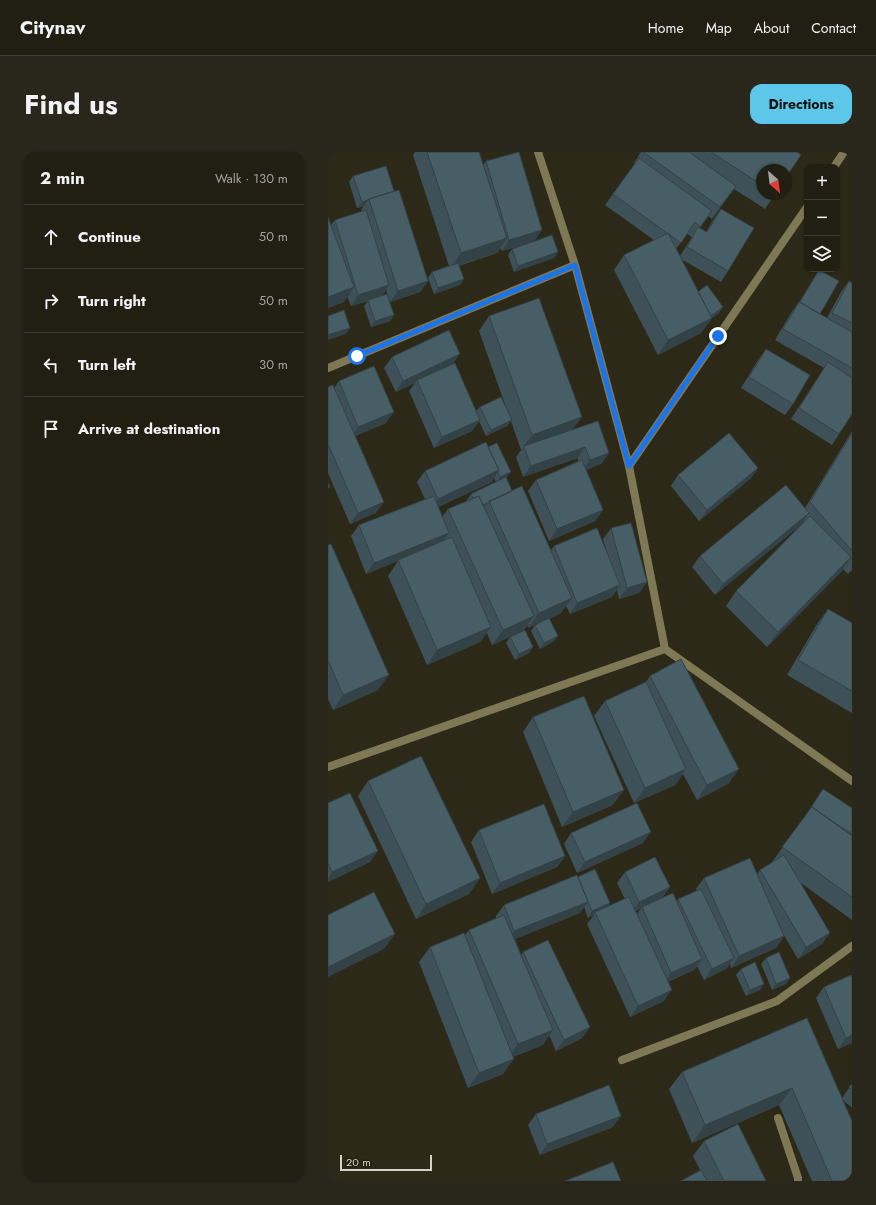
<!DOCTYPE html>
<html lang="en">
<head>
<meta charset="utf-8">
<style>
	:root { --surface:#211f12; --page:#29271b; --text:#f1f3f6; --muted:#a2a29f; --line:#3e3d32; --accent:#5cc7e8 }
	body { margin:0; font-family:Jost,sans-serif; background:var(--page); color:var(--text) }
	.controls { position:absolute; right:12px; top:12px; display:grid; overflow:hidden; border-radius:8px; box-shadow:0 1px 3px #0004 }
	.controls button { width:36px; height:36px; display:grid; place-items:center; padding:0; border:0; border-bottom:1px solid var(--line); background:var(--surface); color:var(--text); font:20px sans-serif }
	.compass { position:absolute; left:428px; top:12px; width:36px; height:36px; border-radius:50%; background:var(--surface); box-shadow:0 1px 3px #0004; rotate:152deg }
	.scale { position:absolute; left:12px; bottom:10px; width:92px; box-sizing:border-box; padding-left:4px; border:2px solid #d4d2c7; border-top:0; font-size:11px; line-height:14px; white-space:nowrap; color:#d4d2c7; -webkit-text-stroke:3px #23200e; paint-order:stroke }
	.stop { position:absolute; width:12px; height:12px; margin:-9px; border:3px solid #1a73e8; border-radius:50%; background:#fff }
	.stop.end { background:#1a73e8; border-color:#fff; box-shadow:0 1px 4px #0008 }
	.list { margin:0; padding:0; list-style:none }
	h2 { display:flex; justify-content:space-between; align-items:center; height:52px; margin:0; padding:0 16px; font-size:17px }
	h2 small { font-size:13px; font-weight:400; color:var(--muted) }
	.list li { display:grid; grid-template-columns:26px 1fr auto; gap:12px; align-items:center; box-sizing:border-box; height:64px; padding:0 16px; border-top:1px solid var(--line) }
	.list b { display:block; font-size:15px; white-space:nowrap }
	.list em { font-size:13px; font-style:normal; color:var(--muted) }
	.icon { flex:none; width:22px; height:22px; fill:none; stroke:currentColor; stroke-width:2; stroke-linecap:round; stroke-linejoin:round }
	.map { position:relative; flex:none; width:524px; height:1029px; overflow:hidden; border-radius:12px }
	header { display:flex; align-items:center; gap:24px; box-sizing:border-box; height:56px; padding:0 20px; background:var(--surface); border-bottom:1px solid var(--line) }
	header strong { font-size:19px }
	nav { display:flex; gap:22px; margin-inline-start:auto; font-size:14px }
	.intro { display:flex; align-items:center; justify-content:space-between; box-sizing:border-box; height:96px; padding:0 24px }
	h1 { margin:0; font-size:28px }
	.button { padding:10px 18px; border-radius:12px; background:var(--accent); color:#111; font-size:14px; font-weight:700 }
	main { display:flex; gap:24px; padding:0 24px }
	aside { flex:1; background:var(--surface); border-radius:12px; box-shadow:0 1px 3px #0004 }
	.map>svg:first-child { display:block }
</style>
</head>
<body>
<header>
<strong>Citynav</strong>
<nav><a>Home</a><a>Map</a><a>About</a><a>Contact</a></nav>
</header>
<div class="intro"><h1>Find us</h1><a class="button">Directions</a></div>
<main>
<aside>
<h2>2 min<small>Walk · 130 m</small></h2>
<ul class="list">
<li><svg class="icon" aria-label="ahead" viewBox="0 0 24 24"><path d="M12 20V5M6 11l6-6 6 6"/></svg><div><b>Continue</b></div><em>50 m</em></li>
<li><svg class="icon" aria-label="right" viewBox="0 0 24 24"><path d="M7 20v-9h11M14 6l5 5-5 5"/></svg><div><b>Turn right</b></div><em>50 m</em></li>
<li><svg class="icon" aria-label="left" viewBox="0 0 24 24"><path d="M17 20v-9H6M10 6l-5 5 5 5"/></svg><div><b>Turn left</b></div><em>30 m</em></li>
<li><svg class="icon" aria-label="arrive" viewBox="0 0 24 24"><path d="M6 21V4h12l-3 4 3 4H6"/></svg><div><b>Arrive at destination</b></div></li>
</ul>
</aside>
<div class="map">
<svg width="524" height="1029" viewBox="0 0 524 1029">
	<rect width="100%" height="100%" fill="#2c2918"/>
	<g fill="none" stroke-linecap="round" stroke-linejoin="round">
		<path stroke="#7e7855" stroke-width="8" d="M450,966L470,1026V1029"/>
		<path stroke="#7e7855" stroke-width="8" d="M210,0L247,113L301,314L337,497L524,629
			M506,15L516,0
			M0,216L247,113
			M301,314L479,55
			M0,615L337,497
			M294,908L449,849L524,794"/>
	</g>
	<path fill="#3e5158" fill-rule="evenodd" d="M87,0H151L155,13L158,9L207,89L230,100L226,106L186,120L180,103L184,97L202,91L174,99L172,96L169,101L131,114L136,127L132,133L106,142L100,126L104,120L121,114L85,3Z
		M313,0H469L434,18V42H447L437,57L406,37L384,67L380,64L372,76L378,80L385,68L393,57L400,119L393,130L353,107L370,140L391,161L384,166L373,181L330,203L286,118L296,103L326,88L277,53L307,11H306ZM359,82L364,85L352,104L348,97Z
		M25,24L66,39L100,129L92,140L62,150L58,138L54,144L66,163L62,169L43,175L36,154L40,149L23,154L19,144L16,150L0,156V65L3,73L7,68L34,59L33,58L36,54L29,56L21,30Z
		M491,118L492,162L499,166L513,140L521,129L524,131V262L504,293L463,267L496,216L447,188L463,161L471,150Z
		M161,164L244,278L281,301L273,312L258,318L275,358L267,369L221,389L200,339L208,328L250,309V306L195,325L188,305L194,297L193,298L183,269L179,274L158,284L151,269L144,279L106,296L81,239L87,231L68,240L56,216L64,205L125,212L148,259L152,255L179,258L151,179Z
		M438,197L465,252L457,263L413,236L430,208Z
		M11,229L58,271L27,284L48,361L22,372L0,321V235L6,236Z
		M524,279V418L520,422L515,417L513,420L439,495L398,454L408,439L476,371L475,370L473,373L387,443L364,415L372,404L477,356Z
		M160,295L178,326L184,339L223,398L226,394L279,402L275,387L283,376L319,430L311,441L291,447L289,438L284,445L242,462L238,454L233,461L221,467L230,484L225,490L212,497L203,479L207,473L200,476L199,473L196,478L205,495L201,501L187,508L178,491L182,485L164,493L159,481L152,490L99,513L60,424L70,409L38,422L23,384L31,373L97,347L89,330L97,319ZM166,326L168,330L143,342L139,348V349L120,357L114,365L110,355L164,330Z
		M430,316L422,327L371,369L343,334L350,323Z
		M0,393L50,538L5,558L0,547Z
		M500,457L524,471V561L459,523L489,472Z
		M322,524L411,617L400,632L369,648L355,622L347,633L306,651L266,564L277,549L318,530Z
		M205,565L285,653L234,675L195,580Z
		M40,629L152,726L141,742L88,767L30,644Z
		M495,637L524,656V768L473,731L494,792L470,807L454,780L456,784L448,796L403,816L402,812L398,817L376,828L369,814L366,818L340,830L336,849L302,865L259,772L266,763L260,766L256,755L252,761L187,787L193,803L195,800L262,875L254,886L228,899L221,883L215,893L185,905L175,922L140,936L91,810L102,795L137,783L141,778L168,766V764L176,753L250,725L282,751L280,755L297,747L289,731L297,720L342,735L334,746L349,750L350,747L369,739L368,737L376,726L429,723L432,718L445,710H444L475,667ZM313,756L309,762L308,759Z
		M0,651L42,710L0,730Z
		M151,678L237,704L229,715L164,742L143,690Z
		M243,681L315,691L249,721L236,692Z
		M438,806L462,826L458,832L444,838L433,812Z
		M413,817L436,832L432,838L418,844L408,823Z
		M524,825V891L510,897L488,846L496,835Z
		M479,866L514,946L524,932V956L515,948L524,1029H484L451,953L364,991L341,937L354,920Z
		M208,962L285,975L212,1003L200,973Z
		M376,989L438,1029H353L372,1018L365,1004Z"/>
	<path fill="#324247" d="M40,48L36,54L29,56L34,50Z
		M214,78L206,90L174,99L181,88Z
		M179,86L169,101L122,116L133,101Z
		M230,100L226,106L186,120L190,114Z
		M136,127L132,133L106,142L110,136Z
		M100,129L92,140L62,150L70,139Z
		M61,133L54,144L23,154L30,143Z
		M26,135L16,150L0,156V145Z
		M395,155L391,161L384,166L373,181L330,203L340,188L382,165Z
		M66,163L62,169L43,175L47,169Z
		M22,176L18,182L0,188V183Z
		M132,202L124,213L89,228L87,231L68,240L75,229Z
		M66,260L58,271L23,286L30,275Z
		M254,265L243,280L196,294L194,297L193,298L204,283Z
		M152,268L144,279L106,296L114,285Z
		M184,268L179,274L158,284L163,278Z
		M257,295L250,306L195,325L203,314Z
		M281,301L273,312L254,319L262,308Z
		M430,316L422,327L371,369L379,358Z
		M171,318L164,330L102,358L110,347Z
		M183,320L178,326L168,331L172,325Z
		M56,350L48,361L22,372L30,361Z
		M160,350L156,356L149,355Z
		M275,358L267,369L221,389L229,377Z
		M481,361L473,373L387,443L395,432Z
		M121,381L113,392L70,408V409L38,422L46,411Z
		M523,405L513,420L439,495L450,480Z
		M319,430L311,441L291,447L299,436Z
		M292,433L284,445L242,462L249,451Z
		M244,446L233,461L200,476L211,461Z
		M206,464L195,479L164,493L175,478Z
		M163,475L152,490L99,513L109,498Z
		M230,484L225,490L212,497L216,491Z
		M205,495L201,501L187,508L191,502Z
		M61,523L50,538L5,558L15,543Z
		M358,617L347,633L306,651L317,636Z
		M411,617L400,632L369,648L379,633Z
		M296,638L285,653L234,675L245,660Z
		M323,680L315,691L249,721L257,710Z
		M50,699L42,710L0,730V727L4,720Z
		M237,704L229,715L164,742L172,731Z
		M152,726L141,742L88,767L98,752Z
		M342,735L334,746L314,755L313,756L303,761L311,750Z
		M260,750L252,761L179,790L186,779Z
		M282,751L278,757L267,760L266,763L260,766L264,759Z
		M502,781L494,792L470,807L478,795Z
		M67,782L56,797L0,825V815Z
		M456,784L448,796L403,816L411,804Z
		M406,806L398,817L376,828L384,817Z
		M374,807L366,818L335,832L343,821Z
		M462,826L458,832L444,838L448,832Z
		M436,832L432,838L418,844L422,838Z
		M344,838L336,849L302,865L310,854Z
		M262,875L254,886L228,899L236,888Z
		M225,878L215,893L179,907L190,892Z
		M524,883V891L510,897L518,886Z
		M186,907L175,922L140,936L151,921Z
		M464,936L451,953L364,991L377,973Z
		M293,964L285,975L212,1003L219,992Z"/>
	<path fill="#485e66" stroke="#324247" d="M99,0H151L179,86L133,101Z
		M191,0L214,78L181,88L158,9Z
		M315,0H361L408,34L392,55Z
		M383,0H469L473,3L458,25V18H434V33Z
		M311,6L384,59L372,75L367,70L353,91L285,42Z
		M58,14L66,39L41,47L40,48L34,50L25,24Z
		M71,38L100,129L70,139L41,47Z
		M393,57L426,76L400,119L359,95L370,75L379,80Z
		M38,58L61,133L30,143L7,68Z
		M0,65L26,135L0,145Z
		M340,81L384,166L340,188L296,103Z
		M224,83L230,100L190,114L184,97Z
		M130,111L136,127L110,136L104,120Z
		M491,118L511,129L492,162L472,150Z
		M521,129L524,131V171L504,161Z
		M379,133L395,155L383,164L370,140Z
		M59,142L66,163L47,169L40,148Z
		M211,146L254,265L204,283L161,164Z
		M471,150L524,180V216L455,177Z
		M16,158L22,176L0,183V164Z
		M121,178L132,202L75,229L64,205Z
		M438,197L482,223L465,252L421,225Z
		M500,210L524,226V262L511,282L471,256Z
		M127,211L152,268L114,285L89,228Z
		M46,214L66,260L30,275L11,229Z
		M5,233L56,350L30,361L0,292V235Z
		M173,245L184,268L163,278L152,255Z
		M270,269L281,301L262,308L257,295L203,314L196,294Z
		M401,281L430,316L379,358L350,323Z
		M524,281V399L482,350Z
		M158,290L171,318L110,347L97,319Z
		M169,291L183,320L172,325L170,320L171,318L160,295Z
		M254,308L275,358L229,377L208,328Z
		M178,325L184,339L155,353L151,344L145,346L143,342Z
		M0,331L2,335L0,336Z
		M458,333L481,361L395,432L372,404Z
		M194,334L244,446L211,461L161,349Z
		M106,344L121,381L46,411L31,373Z
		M151,344L206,464L175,478L120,357Z
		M482,364L523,405L450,480L408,439Z
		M303,371L319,430L299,436L283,376Z
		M269,376L292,433L249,451L226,394Z
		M124,385L163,475L109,498L70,408Z
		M3,392L61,523L15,543L0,508V393Z
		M500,457L524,471V539L470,508Z
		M221,466L230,484L216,491L207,473Z
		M197,478L205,495L191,502L182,485Z
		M353,507L411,617L379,633L322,524Z
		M318,530L358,617L317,636L277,549Z
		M256,544L296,638L245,660L205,565Z
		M93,604L152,726L98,752L40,629Z
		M495,637L524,656V682L501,667L484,655L483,656Z
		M22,641L50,699L4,720L0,711V651Z
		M309,651L323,680L257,710L243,681Z
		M216,652L237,704L172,731L151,678Z
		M484,655L524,684V745L454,695Z
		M456,703L502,781L478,795L432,718Z
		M327,705L342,735L311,750L297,720Z
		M422,706L456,784L411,804L376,726Z
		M267,717L282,751L264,759L250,725Z
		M249,723L260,750L186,779L176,753Z
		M373,737L406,806L384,817L350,747Z
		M46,740L67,782L0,815V763Z
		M345,741L374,807L343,821L314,755Z
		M301,745L344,838L310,854L267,760Z
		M176,763L225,878L190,892L141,778Z
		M136,781L186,907L151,921L102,795Z
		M220,788L262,875L236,888L195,800Z
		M451,800L462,826L448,832L438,806Z
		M427,810L436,832L422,838L413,817Z
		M523,823L524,825V883L518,886L496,835Z
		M479,866L524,969V1029H504L464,936L377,973L354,920Z
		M524,932V938L521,935Z
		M281,933L293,964L219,992L208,962Z
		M410,972L438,1029H396L376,989Z
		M285,1010L293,1029H237Z
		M373,1018L379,1029H353Z"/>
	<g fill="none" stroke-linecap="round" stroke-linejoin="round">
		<path stroke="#1a73e8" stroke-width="5" d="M29,204L247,113L301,314L390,184"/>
	</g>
</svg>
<div class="controls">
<button>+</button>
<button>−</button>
<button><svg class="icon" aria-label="layers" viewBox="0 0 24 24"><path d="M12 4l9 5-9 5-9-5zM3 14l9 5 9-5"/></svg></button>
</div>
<svg class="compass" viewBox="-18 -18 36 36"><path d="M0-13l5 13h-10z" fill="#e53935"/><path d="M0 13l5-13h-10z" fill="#a2a29f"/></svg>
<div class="scale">20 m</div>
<div class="stop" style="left:29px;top:204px"></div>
<div class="stop end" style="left:390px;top:184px"></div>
</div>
</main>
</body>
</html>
